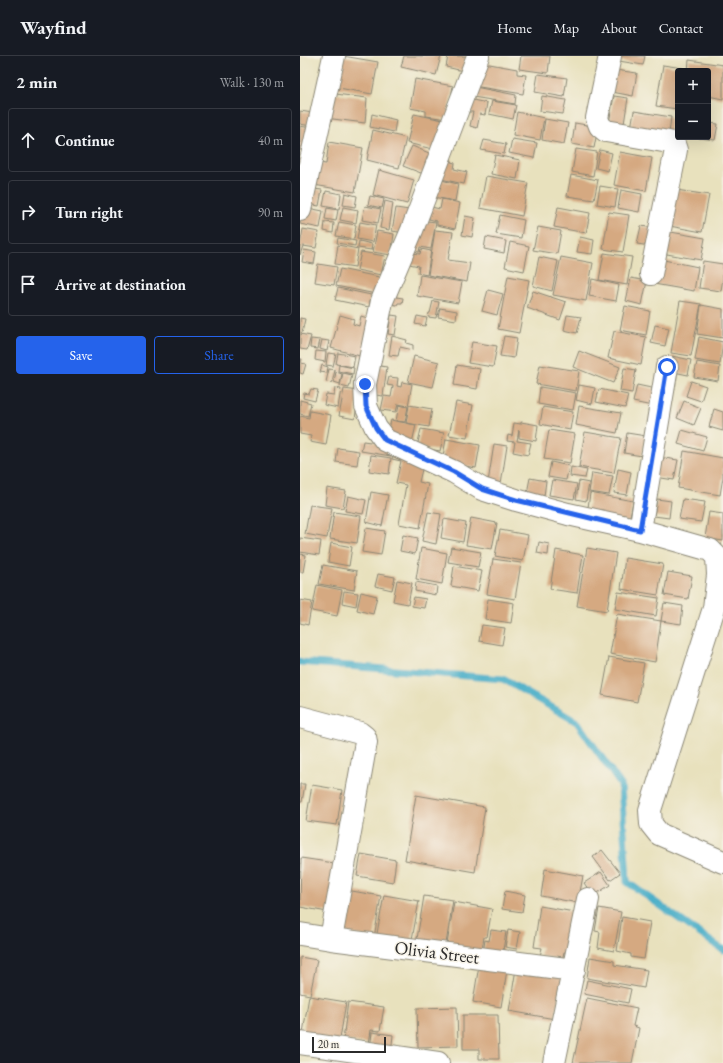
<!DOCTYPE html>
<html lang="en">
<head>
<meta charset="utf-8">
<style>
	:root { --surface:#171b24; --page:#20242c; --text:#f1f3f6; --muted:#9ea1a6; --line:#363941; --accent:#2563eb }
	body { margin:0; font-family:"EB Garamond",serif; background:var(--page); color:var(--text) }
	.controls { position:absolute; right:12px; top:12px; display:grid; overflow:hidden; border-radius:4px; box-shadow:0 4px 16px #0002 }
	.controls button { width:36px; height:36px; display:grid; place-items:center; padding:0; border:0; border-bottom:1px solid var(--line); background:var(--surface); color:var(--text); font:20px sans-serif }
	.scale { position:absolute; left:12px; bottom:10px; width:74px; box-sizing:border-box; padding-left:4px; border:2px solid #2b2b2b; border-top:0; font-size:11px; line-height:14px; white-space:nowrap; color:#2b2b2b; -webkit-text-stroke:3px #f7f3e8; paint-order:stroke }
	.stop { position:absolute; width:12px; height:12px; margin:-9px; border:3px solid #2563eb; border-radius:50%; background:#fff }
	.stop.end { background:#2563eb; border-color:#fff; box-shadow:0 1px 4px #0008 }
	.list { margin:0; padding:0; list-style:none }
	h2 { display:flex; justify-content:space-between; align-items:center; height:52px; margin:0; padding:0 16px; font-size:17px }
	h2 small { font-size:13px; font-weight:400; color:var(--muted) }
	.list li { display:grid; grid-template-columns:26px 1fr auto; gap:12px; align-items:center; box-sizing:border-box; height:64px; margin:0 8px 8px; padding:0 8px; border:1px solid var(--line); border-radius:4px }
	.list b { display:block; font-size:15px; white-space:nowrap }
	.list em { font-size:13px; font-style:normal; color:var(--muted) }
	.actions { display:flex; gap:8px; padding:12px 16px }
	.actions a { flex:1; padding:9px 0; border:1px solid var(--accent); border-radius:4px; text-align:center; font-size:14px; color:var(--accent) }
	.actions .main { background:var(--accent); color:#fff }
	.icon { flex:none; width:22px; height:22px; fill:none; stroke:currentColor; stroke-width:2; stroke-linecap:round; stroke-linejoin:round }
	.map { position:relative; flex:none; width:423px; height:1007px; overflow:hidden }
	header { display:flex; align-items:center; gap:24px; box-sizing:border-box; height:56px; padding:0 20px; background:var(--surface); border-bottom:1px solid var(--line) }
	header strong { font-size:19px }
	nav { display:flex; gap:22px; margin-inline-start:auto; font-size:14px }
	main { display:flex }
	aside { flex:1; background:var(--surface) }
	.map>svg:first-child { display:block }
</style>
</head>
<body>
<header>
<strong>Wayfind</strong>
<nav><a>Home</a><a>Map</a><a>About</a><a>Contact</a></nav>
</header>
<main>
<aside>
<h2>2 min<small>Walk · 130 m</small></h2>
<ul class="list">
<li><svg class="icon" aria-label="ahead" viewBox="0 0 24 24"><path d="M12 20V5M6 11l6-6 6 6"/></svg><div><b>Continue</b></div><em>40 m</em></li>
<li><svg class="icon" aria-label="right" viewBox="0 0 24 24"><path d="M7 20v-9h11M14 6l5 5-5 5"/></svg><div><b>Turn right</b></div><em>90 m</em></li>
<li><svg class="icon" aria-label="arrive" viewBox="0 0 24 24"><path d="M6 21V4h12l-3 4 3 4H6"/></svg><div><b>Arrive at destination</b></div></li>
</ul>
<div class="actions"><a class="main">Save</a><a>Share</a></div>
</aside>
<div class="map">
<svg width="423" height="1007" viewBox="0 0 423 1007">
	<rect width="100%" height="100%" fill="#f7f3e8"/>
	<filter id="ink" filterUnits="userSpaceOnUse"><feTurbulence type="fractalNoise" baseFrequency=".025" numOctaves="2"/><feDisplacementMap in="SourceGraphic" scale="8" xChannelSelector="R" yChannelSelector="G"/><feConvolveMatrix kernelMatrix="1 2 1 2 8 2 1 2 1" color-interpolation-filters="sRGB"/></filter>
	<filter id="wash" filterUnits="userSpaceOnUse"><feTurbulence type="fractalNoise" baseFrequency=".012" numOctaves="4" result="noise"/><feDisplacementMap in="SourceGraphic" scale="16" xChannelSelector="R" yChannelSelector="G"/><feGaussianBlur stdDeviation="0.9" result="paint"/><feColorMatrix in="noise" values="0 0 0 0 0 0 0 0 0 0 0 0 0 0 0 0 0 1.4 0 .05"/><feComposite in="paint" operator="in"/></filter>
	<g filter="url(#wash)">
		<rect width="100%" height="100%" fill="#e8e1bd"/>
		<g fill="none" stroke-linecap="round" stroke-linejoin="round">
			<path stroke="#48aec8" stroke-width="7" d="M0,606L203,623L277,666L321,729L327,826L423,894"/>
		</g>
		<g id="blocks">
			<path fill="#d5a981" d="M43,0L78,6L72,38L33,31Z
				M104,0H141L136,19L101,11Z
				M148,0H166L163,15L146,11Z
				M221,0H250L248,17L219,13Z
				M320,0H345L343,9L319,5Z
				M389,4L423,9V43L408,40V15H388Z
				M184,7L217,13V18L226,19L223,38L173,30Z
				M363,9L383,12V15H378L377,53L356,50Z
				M315,14L337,17L333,40L312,36Z
				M238,18L267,22L264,41L235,36Z
				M115,23L153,30L147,63L126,60V55L110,52Z
				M175,31L216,39L215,48L173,41Z
				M28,37L67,42L65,67L25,62Z
				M242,40L266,44L263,58L240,55Z
				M314,40L328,42L323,74L308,72Z
				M168,43L187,47L185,59L180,58L177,72L170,70L173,56H169L170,51Z
				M192,45L216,49L213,63L189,58Z
				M0,55L13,57L11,70L0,68Z
				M334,55L371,61L369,78L331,72Z
				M217,56L244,62L240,84L213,79Z
				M72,58L96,64L94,76L70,71Z
				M114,58L143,64L137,94L107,87Z
				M245,63L268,67L264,88L242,84Z
				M275,67L298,71L294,92L272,88Z
				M408,67L418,68L415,84L399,82L408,81Z
				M0,70L16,73L7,95L0,94Z
				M73,74L106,82L99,112L67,104Z
				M212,83L237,87L234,102L209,97Z
				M184,84L206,88L204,98L181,94Z
				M29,86L63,92L55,136L8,128L12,106L26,108Z
				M112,90L134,99L126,119L103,110Z
				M276,93L297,96L293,120L272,116Z
				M300,94L312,97L308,115L296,112Z
				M320,96L352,102L346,135L314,129Z
				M195,99L220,104L217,123L191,118Z
				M140,102L152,104L151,106L155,107L154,113L167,116L164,128L136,122Z
				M79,114L114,124L107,148L73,139Z
				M271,119L298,124L294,144L267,140Z
				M186,120L228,127L222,160L180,152Z
				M137,123L158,128L155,145L133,141Z
				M300,130L318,133L315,151L297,148Z
				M6,132L22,134L19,150L4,147Z
				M370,133L409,139L402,176L364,169Z
				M321,134L342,138L339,156L318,152Z
				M26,135L41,138L39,153L23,150Z
				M45,137L57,140L55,151L43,149Z
				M70,140L84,143L82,152L68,149Z
				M142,143L160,147L155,173L137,169V165L129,163L131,151L140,153Z
				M85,145L93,147L89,174L80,172Z
				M65,150L81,153L78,167L62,164Z
				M3,151L23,155L20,172L0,168Z
				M43,151L58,154L56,167L40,164Z
				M258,151L290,157L286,177L254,171Z
				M27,152L38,154L36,165L25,163Z
				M96,152L109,154L105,177L92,175Z
				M309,156L329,159L323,196L303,193Z
				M200,159L224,164L221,182L196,178Z
				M165,160L175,162L172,181L162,179Z
				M127,165L136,166L131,193L120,191L119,196L112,195Z
				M25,166L34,167L33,177L24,175Z
				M39,166L56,169L54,183L36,180Z
				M60,166L76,169L73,186L57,183Z
				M341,170L354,172L350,190L337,188Z
				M238,171L261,175L257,198L233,194Z
				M3,173L19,176L16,192L3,190L0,199V190Z
				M135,174L153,176L148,204L170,207L167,226L128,219Z
				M77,175L94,178L91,199L73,196Z
				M365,175L405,182L401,204L361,197Z
				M186,181L206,185L204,197L184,193Z
				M280,181L294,184L292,198L277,196Z
				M38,182L56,185L55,190L37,187Z
				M59,185L72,188L71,194L58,192Z
				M210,186L229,190L224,215L205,211Z
				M38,189L58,193L55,211L35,208Z
				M121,193L131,195L127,219L118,217L119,210L109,208L111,197L120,198Z
				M4,194L16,196L14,208L2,206Z
				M61,196L85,200L81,219L57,214Z
				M304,197L332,201L327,229L299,224Z
				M239,201L258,205L252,235L233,230Z
				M261,201L293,207L286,245L253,239Z
				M359,203L398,211L394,235L354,228Z
				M403,205L423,208V222L421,235L399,232Z
				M18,208L37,211L34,229L15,226Z
				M40,213L79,221L76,238L36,230Z
				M120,219L162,226L158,247L117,240Z
				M208,220L229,224L219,277L198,273Z
				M331,222L347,225L342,249L326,245Z
				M292,223L319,229L316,245L289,240Z
				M38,232L71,239L69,251L35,244Z
				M188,234L203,238L197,259L182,255Z
				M233,235L266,246L260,264L227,252Z
				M96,237V241L103,242L102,247H98L97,249L88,248Z
				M133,245L139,246L136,262L128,261L129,257H130Z
				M380,245L401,248L391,300L371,297Z
				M401,249L423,253V282L397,278Z
				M325,250L350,255L346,279L320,274Z
				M140,252L157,255L156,264L138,261Z
				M40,259L54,263L53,268L59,270L61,260L77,265L67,302L31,292Z
				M91,259L98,260L95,279L88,278Z
				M267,259L281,261L277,277L264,274Z
				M117,260L127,262L125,270L115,268Z
				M0,262L5,263L2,277H0Z
				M355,269L369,272L365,290L351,287Z
				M314,275L346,281L341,309L308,302Z
				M0,278L11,280L7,294L0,293Z
				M92,280L107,284L106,287L113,289V294L100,291L98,300L89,299Z
				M204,280L217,282L214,302L200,300Z
				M399,281L423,286L420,308L395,304Z
				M11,283L20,284L18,293L10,292Z
				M22,284L29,285L27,295L20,293Z
				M172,286L197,290L193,311L168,307Z
				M16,295L26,296L25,306L15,304Z
				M279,295L320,311L313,327L273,311Z
				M28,297L36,298L33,310L26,309Z
				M38,297L55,300L53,311L36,308Z
				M114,300L139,306L133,331L108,326Z
				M372,300L391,304L388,319L369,315Z
				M0,303H2L1,307L6,308L3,318L0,317Z
				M397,306L420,310L418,325L394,321Z
				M22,309L28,311L27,317L20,316Z
				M39,309L54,312L53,318L38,315Z
				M73,309L87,311L83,340L68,338Z
				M157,309L180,313L177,333L154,329Z
				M240,309L279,315L276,335L236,328Z
				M324,312L336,314L332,337L320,335Z
				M29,313L35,314L32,327L26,326Z
				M36,316L42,318L40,328L34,326Z
				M43,317L52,319L49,332L40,330Z
				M89,321L98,322L97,330L101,331L102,326L112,328L108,350L98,348L96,356L81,354L84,340L91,341L93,330L87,329Z
				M391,325L406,330L401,345L386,340Z
				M279,329L295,332L292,348L276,344Z
				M337,329L356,333L352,350L333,346Z
				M240,331L276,337L273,354L238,348Z
				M35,332L41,333L38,352L24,349L26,338L34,339Z
				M11,333L18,334L15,345L3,342L4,337L9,338Z
				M44,333L59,335L55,363L39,360Z
				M299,333L328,339L325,352L296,346Z
				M0,344L11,347L8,360L0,358Z
				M384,345L401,352L394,369L377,362Z
				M156,346L173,349L167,382L149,379Z
				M99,349L108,351L105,366L96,365Z
				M109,349L132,353L129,371L106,367Z
				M279,350L321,357L317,377L276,369Z
				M243,351L273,356L270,374L240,368Z
				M414,353L423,356V375L409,371Z
				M10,355L31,359L26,389L10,386L11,380L0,378V360L9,362Z
				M91,364L116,369L112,387L87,382Z
				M221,366L238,369L236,385L219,382V374L217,385L231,387L228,399L213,396L215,386L207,385L208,379L212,380L214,367L221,368Z
				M121,373L144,377L140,395L117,391Z
				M249,374L275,378L270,407L244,403Z
				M382,374L407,381L403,395L378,388Z
				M285,376L321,382L314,417L279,411Z
				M327,377L346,380L342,400L324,397Z
				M146,383L180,389L176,412L142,406Z
				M63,385L93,389L91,400L61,395Z
				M194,388L207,390L200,435L187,433Z
				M38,392L59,395L57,409L36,406Z
				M94,393L123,409L119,426L128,428L120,472L99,468L106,429L96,427L101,405L92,403Z
				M384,395L423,402V421L420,439L378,432Z
				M71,399L91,402L89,418L69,415Z
				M358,401L378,404L374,424L355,421Z
				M251,406L269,410L266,424L248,421Z
				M271,411L287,414L285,422L270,420Z
				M318,413L331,416L327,439L314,437Z
				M292,417L313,420L309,439L289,436Z
				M230,422L246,425L244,440L227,437Z
				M252,424L277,428L274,443L249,439Z
				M279,425L289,427L286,445L276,443Z
				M27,432L46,435L43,452L25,449Z
				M71,436L88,439L82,470L66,466Z
				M290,437L333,445L329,466L287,459Z
				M48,440L66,444L63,458L45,455Z
				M357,443L371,445L369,462L354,460Z
				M383,443L405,446L401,466L379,463Z
				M10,449L32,452L27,482L5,478Z
				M34,456L61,460L57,487L30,483Z
				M128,456L141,458L136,488L122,485Z
				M409,456L423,458V485L405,482Z
				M171,462L197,467L192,493L166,489Z
				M144,463L166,467L163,486L141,482Z
				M66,472L85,475L81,499L62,496Z
				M200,474L228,479L223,505L195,500Z
				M103,479L118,482L115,498L100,495Z
				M0,482L21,485L19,499L0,496Z
				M239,486L249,488L248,499L237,497Z
				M31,487L52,491L49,510L28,506Z
				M151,491L181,496L178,511L148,506Z
				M121,492L147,497L142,528L116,523Z
				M287,492L316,497L307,555L277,550Z
				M256,494L283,499L277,537L250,533Z
				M0,498L6,499L3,516H0Z
				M325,502L363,508L358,539L321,533Z
				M193,503L221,507L215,543L187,538Z
				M23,509L57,515L54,534L19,528Z
				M154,510L182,515L178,535L151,530Z
				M368,516L392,520L388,543L364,539Z
				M78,518L95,521L92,534L75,530Z
				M97,524L112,527L108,548L93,545Z
				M116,526L137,530L136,539L115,535Z
				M17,529L42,534L37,560L12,555Z
				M44,535L58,537L56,550L42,547Z
				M61,536L77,540L73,558L57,554Z
				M318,536L359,542L356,560L315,553Z
				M114,541L126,543L124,552L112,550Z
				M188,543L214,547L211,567L185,563Z
				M0,544L12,546L8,569L0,567Z
				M364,547L383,550L381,568L361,565L355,606L310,598L317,558L361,565Z
				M182,569L205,572L202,589L179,585Z
				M309,601L344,607L337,646L302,639Z
				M0,728H5L2,746H0Z
				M12,729L42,734L37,769L6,765Z
				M116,739L185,751L175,816L105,804Z
				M302,794L320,817L310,824L293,801Z
				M61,798L96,804L93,826L57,820Z
				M1,802L41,808L33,857L0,851Z
				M245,813L283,820L278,847L241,840Z
				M301,816L310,829L293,840L284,827Z
				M46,834L81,840L74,882L39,876Z
				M205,835L225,839L222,856L202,853Z
				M84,839L119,845L111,889L76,883Z
				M124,840L153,844L145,894L116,889Z
				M154,846L192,853L187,881H184L181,900L146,894Z
				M240,850L280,857L273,898L264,896L262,904L240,900L242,892L234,891Z
				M299,852L321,856L314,895L298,892L300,876L295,875Z
				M322,861L350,866L344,903L331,901V898L317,895Z
				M191,874L206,876L202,900L183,897L185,884L189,885Z
				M208,874L220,876L217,893L205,891Z
				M0,901L17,904L10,939L0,937Z
				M290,901L314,905V909L347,914L344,932L287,922Z
				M179,909L207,914L201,951L173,946Z
				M216,913L263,921L255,963L209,955Z
				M287,924L331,933L328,947L284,938Z
				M9,940L46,946L39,989L2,983Z
				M287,942L337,952L333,970L339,972L332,1007H273Z
				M48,946L84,951L80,975L71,974L69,988L43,984Z
				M157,951L158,990L118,991L117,952Z
				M163,959H198L199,1003H179V993H163Z
				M72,976L93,979L91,997L70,994Z"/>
		</g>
	</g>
	<g filter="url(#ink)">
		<use href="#blocks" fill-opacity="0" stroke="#8a8674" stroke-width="1"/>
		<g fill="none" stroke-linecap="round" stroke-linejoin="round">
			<g stroke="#8a8674" stroke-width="24">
				<path id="minor" d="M178,0L112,174L82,245L65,328L66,350L76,372L85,384L154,416L182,433L216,444L268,458L340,474L410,494L417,501L418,519L414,552L350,754L351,768L359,778L423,806
					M310,0L297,62L300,70L306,75L369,86L374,88L376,94L351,218
					M0,154L34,0
					M340,474L367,311
					M0,661L60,677L65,681L66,686L31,883
					M0,878L31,883L274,914
					M0,987L138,1007
					M254,1007L288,843"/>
			</g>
			<use href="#minor" stroke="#fff" stroke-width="22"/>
		</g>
	</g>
	<g fill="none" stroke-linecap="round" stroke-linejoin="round" filter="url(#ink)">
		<path stroke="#2563eb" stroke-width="5" d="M65,328L66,350L76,372L85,384L154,416L182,433L216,444L340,474L367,311"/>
	</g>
	<g text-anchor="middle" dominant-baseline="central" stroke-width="3" stroke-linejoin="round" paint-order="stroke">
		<g font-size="18" fill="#2b2b2b" stroke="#f7f3e8">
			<text transform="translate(137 896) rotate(7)">Olivia Street</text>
		</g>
	</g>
</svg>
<div class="controls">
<button>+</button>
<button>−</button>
</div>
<div class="scale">20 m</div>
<div class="stop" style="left:367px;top:311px"></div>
<div class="stop end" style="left:65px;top:328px"></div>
</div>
</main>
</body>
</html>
